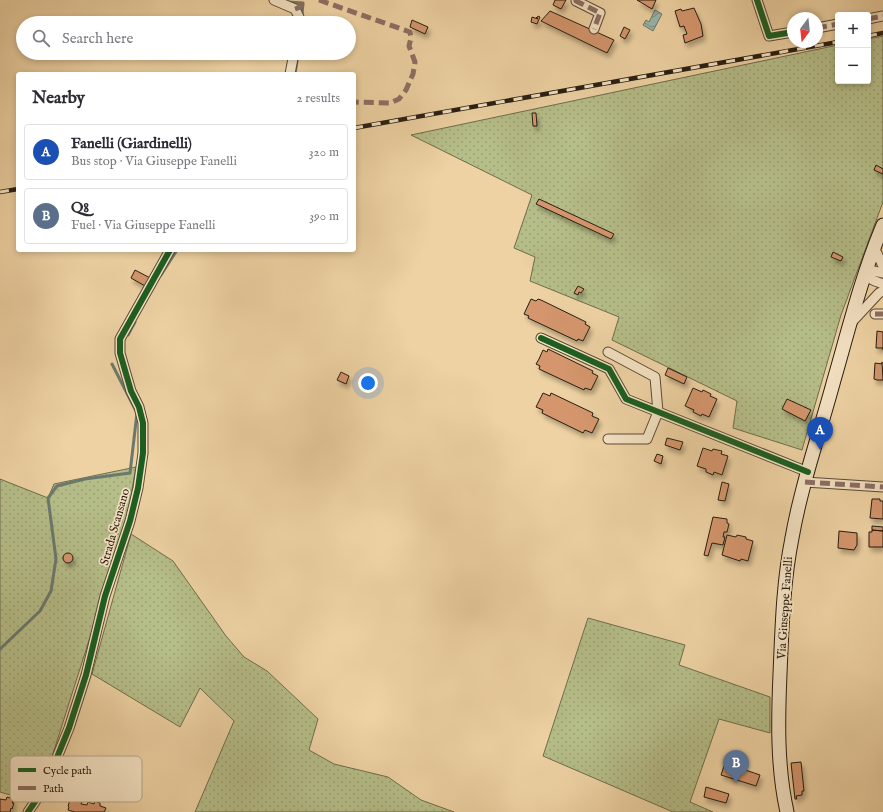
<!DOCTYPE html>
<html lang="en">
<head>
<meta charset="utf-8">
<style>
	:root { --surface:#fff; --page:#f2f2f3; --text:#2b2b33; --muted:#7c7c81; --line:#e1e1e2; --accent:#111827 }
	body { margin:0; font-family:"IM FELL English",serif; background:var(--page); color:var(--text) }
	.controls { position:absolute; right:12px; top:12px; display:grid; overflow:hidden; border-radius:4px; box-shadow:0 2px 6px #0003 }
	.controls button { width:36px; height:36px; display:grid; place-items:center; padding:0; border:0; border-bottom:1px solid var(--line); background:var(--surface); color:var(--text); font:20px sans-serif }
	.compass { position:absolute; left:787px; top:12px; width:36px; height:36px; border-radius:50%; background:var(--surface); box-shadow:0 2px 6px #0003; rotate:195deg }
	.you { position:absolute; left:368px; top:383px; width:14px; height:14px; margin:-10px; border:3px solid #fff; border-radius:50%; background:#1a73e8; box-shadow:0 0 0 6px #1a73e833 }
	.badge { display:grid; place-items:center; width:26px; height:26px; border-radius:50%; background:var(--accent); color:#fff; font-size:13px; font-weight:700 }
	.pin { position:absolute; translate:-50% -33px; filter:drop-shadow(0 1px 2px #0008) }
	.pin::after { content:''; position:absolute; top:21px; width:14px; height:12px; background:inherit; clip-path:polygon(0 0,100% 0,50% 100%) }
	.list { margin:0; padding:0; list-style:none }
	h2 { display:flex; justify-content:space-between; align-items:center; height:52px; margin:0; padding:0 16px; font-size:17px }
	h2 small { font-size:13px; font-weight:400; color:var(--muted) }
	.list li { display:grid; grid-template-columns:26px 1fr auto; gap:12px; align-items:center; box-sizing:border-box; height:56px; margin:0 8px 8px; padding:0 8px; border:1px solid var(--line); border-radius:4px }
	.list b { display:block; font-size:15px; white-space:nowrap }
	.list p { margin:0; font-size:13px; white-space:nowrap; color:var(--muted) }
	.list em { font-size:13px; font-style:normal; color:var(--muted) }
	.icon { flex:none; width:22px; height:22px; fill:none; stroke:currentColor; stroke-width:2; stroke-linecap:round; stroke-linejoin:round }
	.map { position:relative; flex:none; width:883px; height:812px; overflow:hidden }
	.search { position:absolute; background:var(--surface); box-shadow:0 2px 6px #0003; left:16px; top:16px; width:340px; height:44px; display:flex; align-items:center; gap:10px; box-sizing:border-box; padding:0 14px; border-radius:22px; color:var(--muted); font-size:15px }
	.panel { position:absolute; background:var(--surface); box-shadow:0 2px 6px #0003; left:16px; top:72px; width:340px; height:180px; border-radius:4px }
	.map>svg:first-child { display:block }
</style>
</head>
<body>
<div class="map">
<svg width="883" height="812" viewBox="0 0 883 812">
	<defs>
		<pattern id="green-dots" width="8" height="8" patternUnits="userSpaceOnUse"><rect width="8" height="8" fill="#b5bd88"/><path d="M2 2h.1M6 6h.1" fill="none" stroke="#9ca274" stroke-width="1.8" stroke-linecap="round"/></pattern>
		<pattern id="water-waves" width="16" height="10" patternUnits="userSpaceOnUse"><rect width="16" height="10" fill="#99b7aa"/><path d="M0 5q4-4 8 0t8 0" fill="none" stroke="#7d9489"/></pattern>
		<filter id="shadow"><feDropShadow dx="2.5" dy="4.5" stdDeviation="2" flood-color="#0004"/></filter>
	</defs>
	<rect width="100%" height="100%" fill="#eed2a3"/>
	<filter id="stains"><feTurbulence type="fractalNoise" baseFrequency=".005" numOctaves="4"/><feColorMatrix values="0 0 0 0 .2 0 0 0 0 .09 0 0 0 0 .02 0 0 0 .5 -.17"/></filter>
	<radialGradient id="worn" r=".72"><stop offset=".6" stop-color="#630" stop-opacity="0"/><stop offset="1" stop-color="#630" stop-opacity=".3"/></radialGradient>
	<path fill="url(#green-dots)" stroke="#6e6d4c" d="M883,36V202L841,315L802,450L733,428L737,401L612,340L619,317L530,281L535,257L514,248L532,195L411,135L838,45V81H868V39Z
		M136,467L126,524L43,785L31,801L0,792V479L48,498L54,484Z
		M131,534L173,561L226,636L244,657L267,671L318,719L309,750L334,764L388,777L421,800L454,812H195L234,721L200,688L180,727L92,674Z
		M588,618L685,645L679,665L770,697V733L719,719L690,802L713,812H673L543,756Z"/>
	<path fill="url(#water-waves)" stroke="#6b796d" d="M655,10L662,14L653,31L643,25L646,20L649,22Z"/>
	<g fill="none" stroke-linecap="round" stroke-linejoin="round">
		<path stroke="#6b796d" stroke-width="3" d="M287,2L303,3L302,15
			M295,74L297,61
			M161,275L177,250
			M128,335L135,322
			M0,649L40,611L51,591L56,559L48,498L57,486L85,479L130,473L137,413L112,364"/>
	</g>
	<path fill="#d5966d" stroke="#271d11" filter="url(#shadow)" d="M555,0H566L561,9L553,5Z
		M637,0H656L652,9Z
		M694,8L701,24L703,36L685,43L683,35L687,34L684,26L680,27L675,11L681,9L682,11Z
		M550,11L614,40L607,53L541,21Z
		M538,16L540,17L537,24L531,22L532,17L538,19L536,17L537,18Z
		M412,20L428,27L425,34L410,27Z
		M624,27L630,30L625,39L620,36Z
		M532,113H536L537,126H533Z
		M876,165L883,169V174L874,170Z
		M539,199L614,234L611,239L536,204Z
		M833,252L843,257L841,261L831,257Z
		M135,270L152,279L147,287L131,278Z
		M578,286L584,289L581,293L579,292L578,295L574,293Z
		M531,299L536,301L538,299L541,300L586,322L585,324L590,327L583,341L578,339L577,341L528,318L529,316L524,314Z
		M877,331L883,332V350V348H876Z
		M548,349L593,371L592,373L598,376L591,390L585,388L584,390L539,369L540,366L536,364L539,359L543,350L547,352Z
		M882,362L883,380H877L874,379L875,363L882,364Z
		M668,368L687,377L684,384L665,375Z
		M341,372L349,376L346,384L337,380Z
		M693,388L702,392L703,390L711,394L710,396L717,399L709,417L702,414L701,416L693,412L694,410L685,406Z
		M543,393L550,396L551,393L593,413L592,416L599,419L592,433L585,430L583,433L542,413L543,410L536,407Z
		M787,399L811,410L805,421L782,409Z
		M667,438L683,442L680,450L665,445Z
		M703,448L712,451L713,449L722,451L721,454L728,456L722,475L714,472L713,475L706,472V469L697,466Z
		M657,454L663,456L661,464L654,461Z
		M722,482L729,484L725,501L718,500Z
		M872,499H880V501H883V519L870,518Z
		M713,517L727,519V523L729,524L727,532H724L723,537H725L723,545L712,543L708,556L704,555Z
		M872,526L883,527V531L872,530Z
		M872,530L883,531V547H869V532H872Z
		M839,531L857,533V545L854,550L838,548Z
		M727,535L736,537L737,535L746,537V539L753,541L748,561L741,559L740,561L722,555Z
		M63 558a5 5 0 1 1 10 0a5 5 0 1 1-10 0Z
		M801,762L804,791H802V795L796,796L797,799H795L791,763Z
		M725,763L760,775L756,786L721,775Z
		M706,787L729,794L726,803L704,797Z
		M7,797L14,799L12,803H14L12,809L11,808L10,812H0V799L6,800Z
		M77,799L82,801L81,804L87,805L88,802L94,804L95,801L100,803V806L106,808L104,812H75L68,810L69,807L68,806L70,800L76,802Z"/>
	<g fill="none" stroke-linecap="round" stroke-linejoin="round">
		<g stroke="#594a36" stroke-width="11">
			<path id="minor" d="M274,0L295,9L299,17L298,23
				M577,0L576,1L600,13L594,29
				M757,0L769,36L793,32
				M868,19L883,16
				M817,28L838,24
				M290,74L294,53
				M874,247L883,266
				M883,273L874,271L865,272C869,280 875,281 883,284
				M875,314H883
				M852,322L879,293L883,291
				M541,338L609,369L626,399L808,472
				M608,352L655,377L658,412L647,439H608
				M805,482L883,487
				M28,812L45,787L69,728L86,675L105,596L130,521L138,488L143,453V423L139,407L131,391L120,353V339L170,250"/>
		</g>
		<g stroke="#271d11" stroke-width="15">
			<path id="secondary" d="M787,812C777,767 778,720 780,674C782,628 783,583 792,538C801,486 820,432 834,380C849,328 862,275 883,225"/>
		</g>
		<use href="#minor" stroke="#f4e2c3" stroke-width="9"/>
		<use href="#secondary" stroke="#f4e2c3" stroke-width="13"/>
		<g stroke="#271d11" stroke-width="4.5">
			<path id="rail" d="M868,36L883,33
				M354,128L838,42
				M0,192L18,189"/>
		</g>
		<use href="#rail" stroke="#f4e2c3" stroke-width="3" stroke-dasharray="9" stroke-linecap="butt"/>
		<path stroke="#8d6e63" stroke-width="5" stroke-dasharray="10 5" stroke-linecap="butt" d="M319,0L410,32L411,38L409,46L415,62L413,74L406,90L399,99L390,103L354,102
			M577,0L576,1L600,13L594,29
			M295,9L298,8L306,0
			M868,19L883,16
			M817,28L838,24
			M875,314H883
			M805,482L883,487"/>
		<g stroke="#f4e2c3" stroke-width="8">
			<path id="cycleway" d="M757,0L769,36L793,32
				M541,338L609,369L626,399L808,472
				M28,812L45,787L69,728L86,675L105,596L130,521L138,488L143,453V423L139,407L131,391L120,353V339L170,250"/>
		</g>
		<use href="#cycleway" stroke="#1b5e20" stroke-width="6"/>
	</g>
	<g text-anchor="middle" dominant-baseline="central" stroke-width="3.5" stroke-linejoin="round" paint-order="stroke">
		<g font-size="12" fill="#271d11" stroke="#f4e2c3">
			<text transform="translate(115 527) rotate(-74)">Strada Scansano</text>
			<text transform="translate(785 608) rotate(-86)">Via Giuseppe Fanelli</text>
		</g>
	</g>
	<rect x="10" y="756" width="132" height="46" rx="6" fill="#f4e2c3" stroke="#b6a78e" stroke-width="1"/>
	<rect x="18" y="768" width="18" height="4" fill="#1b5e20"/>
	<rect x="18" y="786" width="18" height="4" fill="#8d6e63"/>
	<g font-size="11" fill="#271d11">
		<text x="43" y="774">Cycle path</text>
		<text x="43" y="792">Path</text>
	</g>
	<rect width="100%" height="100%" filter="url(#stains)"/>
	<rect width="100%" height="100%" fill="url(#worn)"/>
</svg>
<div class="controls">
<button>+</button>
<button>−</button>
</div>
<svg class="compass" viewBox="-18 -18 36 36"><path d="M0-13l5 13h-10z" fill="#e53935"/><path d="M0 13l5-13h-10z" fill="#7c7c81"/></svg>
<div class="you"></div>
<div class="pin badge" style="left:820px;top:450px;background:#1a4fb4">A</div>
<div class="pin badge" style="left:736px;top:783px;background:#5c6f8a">B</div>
<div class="search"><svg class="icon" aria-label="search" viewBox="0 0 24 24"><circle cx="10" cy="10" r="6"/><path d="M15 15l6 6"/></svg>Search here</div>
<section class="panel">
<h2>Nearby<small>2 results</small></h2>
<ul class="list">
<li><span class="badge" style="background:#1a4fb4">A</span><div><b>Fanelli (Giardinelli)</b><p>Bus stop · Via Giuseppe Fanelli</p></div><em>320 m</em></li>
<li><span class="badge" style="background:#5c6f8a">B</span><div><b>Q8</b><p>Fuel · Via Giuseppe Fanelli</p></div><em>390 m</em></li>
</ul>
</section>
</div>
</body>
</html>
